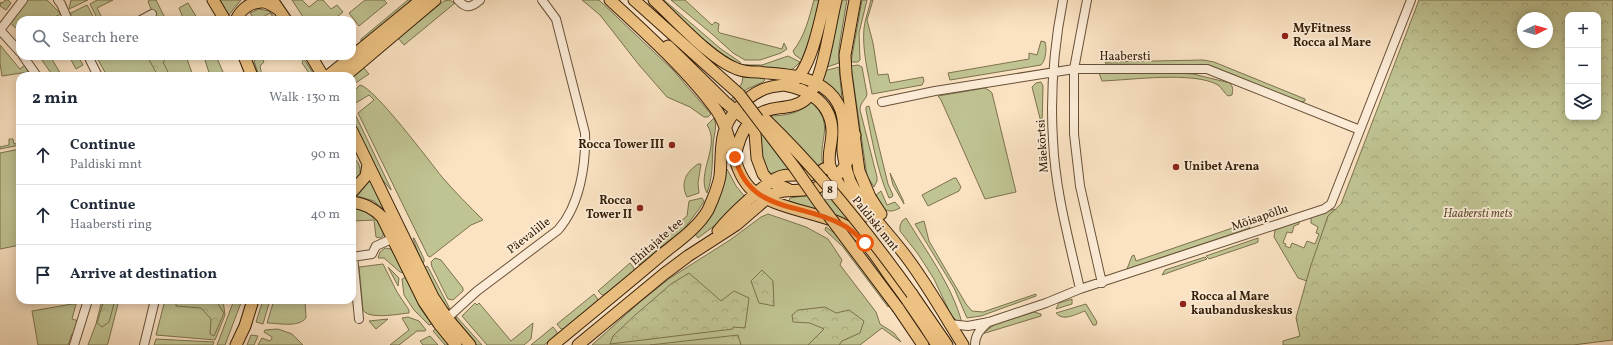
<!DOCTYPE html>
<html lang="en">
<head>
<meta charset="utf-8">
<style>
	:root { --surface:#fff; --page:#f6f6f7; --text:#1f2937; --muted:#747a83; --line:#e0e1e3 }
	body { margin:0; font-family:Vollkorn,serif; background:var(--page); color:var(--text) }
	.controls { position:absolute; right:12px; top:12px; display:grid; overflow:hidden; border-radius:8px; box-shadow:0 2px 10px #0003 }
	.controls button { width:36px; height:36px; display:grid; place-items:center; padding:0; border:0; border-bottom:1px solid var(--line); background:var(--surface); color:var(--text); font:20px sans-serif }
	.compass { position:absolute; left:1517px; top:12px; width:36px; height:36px; border-radius:50%; background:var(--surface); box-shadow:0 2px 10px #0003; rotate:85deg }
	.stop { position:absolute; width:12px; height:12px; margin:-9px; border:3px solid #ea580c; border-radius:50%; background:#fff }
	.stop.end { background:#ea580c; border-color:#fff; box-shadow:0 1px 4px #0008 }
	.list { margin:0; padding:0; list-style:none }
	h2 { display:flex; justify-content:space-between; align-items:center; height:52px; margin:0; padding:0 16px; font-size:17px }
	h2 small { font-size:13px; font-weight:400; color:var(--muted) }
	.list li { display:grid; grid-template-columns:26px 1fr auto; gap:12px; align-items:center; box-sizing:border-box; height:60px; padding:0 16px; border-top:1px solid var(--line) }
	.list b { display:block; font-size:15px; white-space:nowrap }
	.list p { margin:0; font-size:13px; white-space:nowrap; color:var(--muted) }
	.list em { font-size:13px; font-style:normal; color:var(--muted) }
	.icon { flex:none; width:22px; height:22px; fill:none; stroke:currentColor; stroke-width:2; stroke-linecap:round; stroke-linejoin:round }
	.map { position:relative; flex:none; width:1613px; height:345px; overflow:hidden }
	.search { position:absolute; background:var(--surface); box-shadow:0 2px 10px #0003; left:16px; top:16px; width:340px; height:44px; display:flex; align-items:center; gap:10px; box-sizing:border-box; padding:0 14px; border-radius:12px; color:var(--muted); font-size:15px }
	.panel { position:absolute; background:var(--surface); box-shadow:0 2px 10px #0003; left:16px; top:72px; width:340px; height:232px; border-radius:12px }
	.map>svg:first-child { display:block }
</style>
</head>
<body>
<div class="map">
<svg width="1613" height="345" viewBox="0 0 1613 345">
	<defs>
		<pattern id="forest-crowns" width="20" height="18" patternUnits="userSpaceOnUse"><rect width="20" height="18" fill="#c0c392"/><path d="M2 6a3 3 0 1 1 6 0M12 15a3 3 0 1 1 6 0" fill="none" stroke="#a6a77d"/></pattern>
	</defs>
	<rect width="100%" height="100%" fill="#fae2c2"/>
	<filter id="stains"><feTurbulence type="fractalNoise" baseFrequency=".005" numOctaves="4"/><feColorMatrix values="0 0 0 0 .2 0 0 0 0 .09 0 0 0 0 .02 0 0 0 .5 -.17"/></filter>
	<radialGradient id="worn" r=".72"><stop offset=".6" stop-color="#630" stop-opacity="0"/><stop offset="1" stop-color="#630" stop-opacity=".3"/></radialGradient>
	<path fill="#c0c392" stroke="#7c724e" d="M5,0H8L11,3L6,10L0,6L1,2L3,3Z
		M26,0H47L61,14L48,20H20V27L16,28L9,22Z
		M71,0H88L69,9Z
		M97,0H113L97,8L103,20H98L90,4Z
		M150,0H156L166,20H155L148,1Z
		M218,0H241L228,16Z
		M292,0H302L309,7L318,0H323L331,9L337,5L343,12L333,20H305Z
		M365,0H384L387,3L359,26L349,13Z
		M408,0H414L363,42L361,41V39Z
		M449,0L455,3L404,45L398,38L444,1Z
		M582,0H599L673,70L711,114L708,117H704L690,107L667,97L639,65L600,15Z
		M659,0H664L721,49L740,62V65L718,54Z
		M671,0H685L712,25L715,22L719,24L718,31L720,33L782,49L784,43L787,49L781,53L760,60H745L733,53L712,34Z
		M814,0H820L813,29L802,60L795,55L793,51C805,36 809,18 814,0Z
		M840,0H847L839,47V63L827,67Z
		M862,0H867L859,33L860,60L858,62H851Z
		M871,0H873L867,20L873,43L878,75L888,74L890,83L923,77L924,81L922,85L872,94C868,72 862,50 864,28C865,19 869,9 871,0Z
		M188,3L197,18L192,20H184L179,8Z
		M87,5L95,20H72L69,14Z
		M259,9L269,11L277,20H275L270,13L258,20H255L250,13Z
		M1041,41L1045,42C1047,48 1046,60 1041,65L950,80L948,73L1029,59V53L1037,55Z
		M0,45L20,69L25,65L28,72L2,76L0,63Z
		M39,56H50L62,76H53Z
		M69,56H78L83,65L76,69Z
		M96,56H186L193,76H107Z
		M216,56L223,72L210,76L205,60Z
		M261,56L264,62L260,66L262,76H259L254,61Z
		M300,56H302L315,76H311L302,63L303,61Z
		M788,56L800,62L793,69L787,70L743,67L745,65H762Z
		M1203,60L1214,62L1305,99V101L1301,102L1209,65L1106,64L1105,62Z
		M858,65L862,67L867,94C866,100 860,102 860,110L877,177V181L874,187L867,176L851,66Z
		M363,67L369,74L354,84L352,82V76Z
		M839,67L842,100L841,103L821,81L824,71Z
		M1099,73H1174L1193,74L1230,83C1233,87 1233,89 1232,95L1228,96C1224,93 1222,88 1218,85C1194,71 1131,80 1102,81Z
		M743,75L763,78L765,80L763,82L747,89L733,101L731,100L742,83Z
		M1041,82L1043,86L1042,126L1032,87L1036,83Z
		M360,85C374,87 430,162 442,177C455,192 469,206 483,220L471,225L430,257L428,256L358,113L374,100L369,95L354,104L352,98L354,91Z
		M985,88L990,91L992,93L1016,192L985,199L941,100L938,96Z
		M812,102C836,126 817,140 823,166L807,171H779L769,174L763,164L758,134L767,116C784,116 799,114 812,102Z
		M869,106L888,184L893,195L892,197L889,198C877,171 872,139 866,110V107Z
		M355,114L391,189V190L381,178L353,121Z
		M714,118C718,127 713,136 713,146C712,163 713,177 707,193C696,173 721,145 707,125Z
		M9,139H13L14,144L20,143V145L0,149V147L9,145Z
		M20,149V245L0,249V153Z
		M352,157C359,161 362,169 359,176L356,179L352,175Z
		M698,164H701L698,183L699,193L687,197C680,183 686,172 698,164Z
		M727,169L736,186L745,197L718,223L698,238L695,234C717,215 721,196 727,169Z
		M890,173L903,200L904,204L893,185Z
		M954,178H956L961,187L959,191L928,206L922,195Z
		M370,180L384,210L374,201L357,196Z
		M825,189L877,256L815,210L789,201L790,198L811,195Z
		M881,191L887,205L895,202L900,208C885,216 882,207 876,195Z
		M702,198L704,201L699,209L684,229L639,265L635,260L687,216L689,201Z
		M352,207C364,209 387,221 383,236L380,238L376,237L374,220L352,221Z
		M1334,209L1335,210L1328,216L1307,281L1298,278L1274,237L1275,230L1299,221V224L1294,226L1292,233L1287,232L1283,243L1286,244L1285,246L1290,248L1292,243L1304,248L1307,241L1315,244L1319,234L1316,233L1318,227L1311,223V217Z
		M768,214L806,227L828,239L842,260L840,265L876,312L880,324L894,333L901,342L882,328L860,345H592L640,302L670,278L730,240L761,217Z
		M906,218C926,251 952,285 962,323L957,321L951,315L934,279L918,254L900,231V226L902,221Z
		M924,221L929,241L966,304L972,311L983,312L1036,294V296L981,316L967,318L954,288L915,224Z
		M1247,223L1250,228L1127,269L1132,256L1134,255L1136,261Z
		M826,227L840,237L895,300L888,307L843,247L825,230Z
		M413,238H414L424,259V262L421,263Z
		M1258,238V242L1256,243L1209,259L1206,256Z
		M385,248L391,249L404,273L400,272L384,258H378L380,252Z
		M1205,257L1207,259L1162,275L1165,270Z
		M435,258L441,260L463,288V291L453,300L448,299L432,267L431,262Z
		M630,263L634,268V271L604,295H602L598,291Z
		M383,264L397,292L409,310V313C398,314 369,320 363,310L359,267Z
		M427,266L428,267L450,309L444,307L424,268Z
		M388,267L399,278L398,286Z
		M406,277L421,309L432,324L429,325L414,310L404,295L402,279Z
		M594,294L597,298L598,301L564,329H561L557,324Z
		M1072,299V304L1056,309L1059,303Z
		M102,300H119L108,343L107,345H88L96,324Z
		M165,300H223L225,315L215,340L156,335Z
		M234,300H242L225,345H217Z
		M263,300H270L263,324L256,322Z
		M274,300H305L306,318C298,328 278,323 267,323Z
		M475,303L477,305L479,303L511,341L533,323L531,339L524,345H487L462,316Z
		M72,304H76L72,319L79,321L76,332L72,334L68,345H38L32,311Z
		M1086,304L1097,322L1096,325H1093L1085,311C1076,314 1063,322 1056,313Z
		M1034,312L1041,314V316L982,334L994,325Z
		M456,316L482,345H477C470,338 455,327 456,316Z
		M408,317L419,321L426,330L425,331H417L399,345H390L409,330L402,318Z
		M388,319L376,329L369,321Z
		M553,327L557,332V335L544,345H531Z
		M436,328L450,345H445L433,331Z
		M278,329L292,334L303,345H258L262,338L270,341L272,338V337L264,332L265,330Z
		M251,335L258,336L254,345H247Z
		M430,336L438,345H423L420,341Z"/>
	<path fill="url(#forest-crowns)" stroke="#7c724e" fill-rule="evenodd" d="M1419,0H1613V340L1573,345H1283V341L1300,336L1296,318L1310,268L1328,216L1341,204ZM1568,15H1598V117H1568ZM1523,18H1547V42H1523Z
		M147,56H169L163,62L170,76H158Z
		M762,270L773,281L774,306L759,303L751,281Z
		M689,273L721,301L734,291L749,298L745,328L733,327V329L610,344L613,336L634,316L671,284Z
		M104,300H115L109,322L102,327L97,323Z
		M176,300H219L218,304L224,313L214,336L210,334L211,319L201,308L176,306Z
		M825,307L836,313L849,310L864,321L860,333L842,341L839,345H808L824,329L810,323L793,322L792,315L798,310Z
		M738,335L741,345H650Z
		M156,339L214,342L213,345H154Z"/>
	<g fill="none" stroke-linecap="round" stroke-linejoin="round">
		<g stroke="#685037" stroke-width="10">
			<path id="minor" d="M58,0L61,4L68,20
				M458,0C466,9 471,8 480,0
				M1063,0C1054,46 1050,93 1053,140C1055,190 1069,240 1080,289
				M1087,0L1074,69V134L1080,186L1102,283
				M141,20L152,14
				M0,30L23,0
				M0,30L20,52
				M23,56L37,76
				M88,56L98,76
				M882,102L935,91L1074,69H1207L1360,130
				M353,256L359,319
				M352,257L372,254L376,246L396,237
				M444,321L477,291L558,230C580,205 586,165 585,133L556,19L542,0
				M949,324L968,326L989,322L1046,303L1080,289L1324,209L1331,204L1411,0
				M74,345L88,300
				M144,345L155,300
				M975,345C975,334 981,329 988,322"/>
		</g>
		<g stroke="#372009" stroke-width="13">
			<path id="major" d="M213,0L225,20
				M610,0C646,33 689,72 717,111C733,134 731,168 750,188C770,207 814,212 840,223C862,233 876,256 889,275C906,298 922,321 937,345
				M634,0L739,94
				M654,0C676,20 710,59 737,69C744,72 751,72 758,72C784,75 809,74 829,92C845,107 845,126 843,146C842,154 847,173 850,181C864,210 889,233 908,259C928,286 945,316 963,345
				M855,0L845,55L846,74L859,171L870,197L881,214
				M275,4L286,20
				M236,20C241,9 251,1 264,2C269,3 275,7 279,10
				M668,46L725,102L749,122L755,133L757,158L763,174L769,181L788,189
				M244,56L252,76
				M311,56L323,76
				M328,76L421,0
				M345,76L435,0
				M784,85C809,89 832,104 832,132C832,144 827,155 830,166C836,185 852,201 865,216
				M352,131L433,297L447,318L470,345
				M735,157C740,132 750,111 778,108C787,107 798,106 806,99C823,83 830,23 836,0
				M352,192L366,176L368,164
				M352,202C365,204 373,208 382,217L424,302L439,324L456,345
				M718,231C728,218 768,179 782,176C797,173 811,179 824,169
				M912,294L947,345
				M898,308L923,345
				M236,345L245,326L253,300
				M553,345C589,315 625,286 660,256C677,242 697,229 708,210C713,199 718,188 720,176C722,155 719,135 731,117C741,103 754,91 771,87C779,85 787,86 794,81C811,68 820,21 825,0
				M578,345L664,274L688,256L736,225L772,194L784,191L803,190L816,188L831,181L842,170L846,164L853,148L855,135"/>
		</g>
		<use href="#minor" stroke="#fcecd7" stroke-width="8"/>
		<use href="#major" stroke="#edc181" stroke-width="11"/>
		<g stroke="#372009" stroke-width="13" stroke-linecap="butt">
			<path id="major-bridge" d="M739,94L795,168L820,204L898,308
				M766,120C820,172 868,233 912,294"/>
		</g>
		<use href="#major-bridge" stroke="#edc181" stroke-width="11"/>
	</g>
	<g fill="none" stroke-linecap="round" stroke-linejoin="round">
		<path stroke="#ea580c" stroke-width="5" d="M735,157C749,213 799,202 841,224C850,228 858,236 865,243"/>
	</g>
	<g fill="#8f2418" stroke="#fcecd7" stroke-width="1.5">
		<circle cx="1285" cy="36" r="4"/>
		<circle cx="672" cy="145" r="4"/>
		<circle cx="1176" cy="167" r="4"/>
		<circle cx="640" cy="208" r="4"/>
		<circle cx="1183" cy="304" r="4"/>
	</g>
	<g text-anchor="middle" dominant-baseline="central" stroke-width="3.5" stroke-linejoin="round" paint-order="stroke">
		<rect fill="#fcecd7" stroke="#725d47" stroke-width="1" x="823" y="181" width="14" height="18" rx="3"/>
		<g font-size="11" font-weight="bold" fill="#372009">
			<text x="830" y="190">8</text>
		</g>
		<g font-size="12" font-weight="bold" fill="#372009" stroke="#fcecd7" text-anchor="start">
			<text x="1293" y="29">MyFitness<tspan x="1293" dy="14">Rocca al Mare</tspan></text>
			<text x="664" y="145" text-anchor="end">Rocca Tower III</text>
			<text x="1184" y="167">Unibet Arena</text>
			<text x="632" y="201" text-anchor="end">Rocca<tspan x="632" dy="14">Tower II</tspan></text>
			<text x="1191" y="297">Rocca al Mare<tspan x="1191" dy="14">kaubanduskeskus</tspan></text>
		</g>
		<g font-size="12" fill="#372009" stroke="#fcecd7">
			<text x="1125" y="57">Haabersti</text>
			<text transform="translate(1043 146) rotate(-94)">Mäekõrtsi</text>
			<text transform="translate(1260 218) rotate(-19)">Mõisapõllu</text>
			<text transform="translate(875 224) rotate(51)">Paldiski mnt</text>
			<text transform="translate(529 236) rotate(-38)">Päevalille</text>
			<text transform="translate(657 242) rotate(-41)">Ehitajate tee</text>
		</g>
		<g font-size="12" font-style="italic" fill="#605132" stroke="#fcecd7">
			<text x="1478" y="214">Haabersti mets</text>
		</g>
	</g>
	<rect width="100%" height="100%" filter="url(#stains)"/>
	<rect width="100%" height="100%" fill="url(#worn)"/>
</svg>
<div class="controls">
<button>+</button>
<button>−</button>
<button><svg class="icon" aria-label="layers" viewBox="0 0 24 24"><path d="M12 4l9 5-9 5-9-5zM3 14l9 5 9-5"/></svg></button>
</div>
<svg class="compass" viewBox="-18 -18 36 36"><path d="M0-13l5 13h-10z" fill="#e53935"/><path d="M0 13l5-13h-10z" fill="#747a83"/></svg>
<div class="stop" style="left:865px;top:243px"></div>
<div class="stop end" style="left:735px;top:157px"></div>
<div class="search"><svg class="icon" aria-label="search" viewBox="0 0 24 24"><circle cx="10" cy="10" r="6"/><path d="M15 15l6 6"/></svg>Search here</div>
<section class="panel">
<h2>2 min<small>Walk · 130 m</small></h2>
<ul class="list">
<li><svg class="icon" aria-label="ahead" viewBox="0 0 24 24"><path d="M12 20V5M6 11l6-6 6 6"/></svg><div><b>Continue</b><p>Paldiski mnt</p></div><em>90 m</em></li>
<li><svg class="icon" aria-label="ahead" viewBox="0 0 24 24"><path d="M12 20V5M6 11l6-6 6 6"/></svg><div><b>Continue</b><p>Haabersti ring</p></div><em>40 m</em></li>
<li><svg class="icon" aria-label="arrive" viewBox="0 0 24 24"><path d="M6 21V4h12l-3 4 3 4H6"/></svg><div><b>Arrive at destination</b></div></li>
</ul>
</section>
</div>
</body>
</html>
